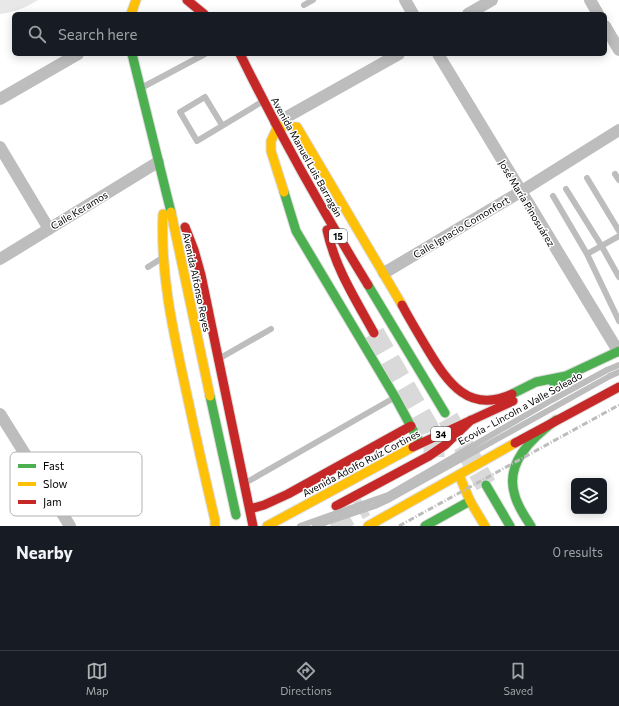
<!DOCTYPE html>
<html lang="en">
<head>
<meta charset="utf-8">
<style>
	:root { --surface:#171b24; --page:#20242c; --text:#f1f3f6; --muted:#9ea1a6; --line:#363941; --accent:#adaeaf }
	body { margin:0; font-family:Commissioner,sans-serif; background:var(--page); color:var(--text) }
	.controls { position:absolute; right:12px; bottom:12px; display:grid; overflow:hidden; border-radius:6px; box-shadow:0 2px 10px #0003 }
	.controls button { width:36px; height:36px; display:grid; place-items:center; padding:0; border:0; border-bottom:1px solid var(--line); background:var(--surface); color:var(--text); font:20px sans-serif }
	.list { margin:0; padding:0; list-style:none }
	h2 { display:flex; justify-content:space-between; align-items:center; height:52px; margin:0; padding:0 16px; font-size:17px }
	h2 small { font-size:13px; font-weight:400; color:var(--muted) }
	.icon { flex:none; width:22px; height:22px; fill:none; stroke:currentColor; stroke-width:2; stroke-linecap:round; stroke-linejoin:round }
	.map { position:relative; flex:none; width:619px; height:526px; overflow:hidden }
	.search { position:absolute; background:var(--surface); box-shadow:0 2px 10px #0003; left:12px; right:12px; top:12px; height:44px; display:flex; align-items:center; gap:10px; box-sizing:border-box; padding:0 14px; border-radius:6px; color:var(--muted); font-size:15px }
	.sheet { height:124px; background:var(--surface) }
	nav { display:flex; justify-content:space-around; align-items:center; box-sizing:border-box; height:56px; border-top:1px solid var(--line); background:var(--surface); font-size:11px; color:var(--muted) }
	nav a { display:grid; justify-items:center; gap:2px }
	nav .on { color:var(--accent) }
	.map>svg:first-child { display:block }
</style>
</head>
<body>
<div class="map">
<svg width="619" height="526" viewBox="0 0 619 526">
	<rect width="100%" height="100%" fill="#fff"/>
	<path fill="#e8e8e8" d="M0,0H38C26,8 14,12 0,14Z"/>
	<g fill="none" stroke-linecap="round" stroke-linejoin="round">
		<path stroke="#d9d9d9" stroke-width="21" stroke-dasharray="21 10" stroke-linecap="butt" d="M374,333L428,427L434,444V457
			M448,418L486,485
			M331,526L365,506"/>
		<g stroke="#dbdbdb" stroke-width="11">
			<path id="fast" d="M132,54L171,212
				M284,192L296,231L395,397L420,443
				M368,285L445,413
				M553,382L619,351
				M512,394L536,382L566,376
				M210,396L236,515
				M486,485L510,526
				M425,526L470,501
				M531,526C525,517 518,507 515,496C504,463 532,438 556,420"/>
		</g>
		<g stroke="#dbdbdb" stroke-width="11">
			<path id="slow" d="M131,14L136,0
				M284,192L271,151V141L278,126L297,127L402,305
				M171,212L210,396
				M163,214C160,276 174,335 187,395C196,437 205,478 215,520V526
				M459,475L470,501L485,526
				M267,526L413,447
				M368,526L515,443"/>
		</g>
		<g stroke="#dbdbdb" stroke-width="11">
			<path id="jam" d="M187,0L204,14
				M240,54C279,133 322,210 368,285
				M185,227L194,250L201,275L253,526
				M327,230C335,268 356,300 374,333
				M402,305C410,320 419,335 428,350C448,383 469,414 512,394
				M515,443L619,387
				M413,447L513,401
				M336,506L429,456L445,445L471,420
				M250,509L264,505L288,494L411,426"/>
		</g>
		<path stroke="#bdbdbd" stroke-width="6" d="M304,5L313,0
			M143,87L205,54
			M222,125L205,97L180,112L197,141L260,103
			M615,174L619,180
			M587,178L619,231
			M566,189L601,245L619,277
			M553,196L587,254L619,321
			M587,254L619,236
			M148,267L159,260
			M222,357L271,329
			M607,370L619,365
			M610,376L619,372
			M247,482L392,399"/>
		<path stroke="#bdbdbd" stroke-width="12" d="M405,0L413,14
			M590,0L598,14
			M468,14L492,0
			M605,26L619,50
			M438,54L618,351
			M0,99L78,54
			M276,123L399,54
			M0,147L49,229
			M0,259L158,162
			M384,273L520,192L619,130
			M0,414L70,526"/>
		<use href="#fast" stroke="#4caf50" stroke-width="9"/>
		<use href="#slow" stroke="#ffc107" stroke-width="9"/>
		<use href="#jam" stroke="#c62828" stroke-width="9"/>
		<path stroke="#bdbdbd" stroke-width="3" stroke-dasharray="6 2 1 2" stroke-linecap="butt" d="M399,526L619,405"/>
		<path stroke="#bdbdbd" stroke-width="6" d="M300,526L388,495L552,400L607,370
			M315,526L375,506L390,499L610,376"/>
	</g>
	<g text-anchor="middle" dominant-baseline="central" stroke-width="3" stroke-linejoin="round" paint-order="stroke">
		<g fill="#fff" stroke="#4c4c4c" stroke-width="1">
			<rect x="329" y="229" width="18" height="14" rx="3"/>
			<rect x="431" y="427" width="20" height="14" rx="3"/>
		</g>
		<g font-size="9" font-weight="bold" fill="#000">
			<text x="338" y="236">15</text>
			<text x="441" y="434">34</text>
		</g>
		<g font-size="10" fill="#000" stroke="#fff">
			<text transform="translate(307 157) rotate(61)">Avenida Manuel Luis Barragán</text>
			<text transform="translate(527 203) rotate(59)">José María Pinosuárez</text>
			<text transform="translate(79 210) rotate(-31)">Calle Keramos</text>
			<text transform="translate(461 227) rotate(-31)">Calle Ignacio Comonfort</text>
			<text transform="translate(197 282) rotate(78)">Avenida Alfonso Reyes</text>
			<text transform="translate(520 408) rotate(-29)">Ecovía - Lincoln a Valle Soleado</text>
			<text transform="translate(361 463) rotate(-28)">Avenida Adolfo Ruíz Cortines</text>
		</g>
	</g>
	<rect x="10" y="452" width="132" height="64" rx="6" fill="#fff" stroke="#b2b2b2" stroke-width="1"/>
	<rect x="18" y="464" width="18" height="4" fill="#4caf50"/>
	<rect x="18" y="482" width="18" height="4" fill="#ffc107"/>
	<rect x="18" y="500" width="18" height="4" fill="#c62828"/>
	<g font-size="11" fill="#000">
		<text x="43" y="470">Fast</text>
		<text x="43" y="488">Slow</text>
		<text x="43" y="506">Jam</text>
	</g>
</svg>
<div class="controls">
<button><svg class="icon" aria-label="layers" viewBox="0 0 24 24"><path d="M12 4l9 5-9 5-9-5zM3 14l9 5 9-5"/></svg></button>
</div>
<div class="search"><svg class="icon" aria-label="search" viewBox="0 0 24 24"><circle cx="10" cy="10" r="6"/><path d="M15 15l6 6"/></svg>Search here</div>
</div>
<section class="sheet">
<h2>Nearby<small>0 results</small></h2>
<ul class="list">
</ul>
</section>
<nav>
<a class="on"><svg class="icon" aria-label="map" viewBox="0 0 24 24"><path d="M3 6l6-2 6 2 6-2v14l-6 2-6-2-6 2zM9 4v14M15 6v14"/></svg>Map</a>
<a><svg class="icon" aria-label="directions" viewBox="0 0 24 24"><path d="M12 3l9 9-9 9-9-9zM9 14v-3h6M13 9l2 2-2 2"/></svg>Directions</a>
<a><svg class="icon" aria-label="saved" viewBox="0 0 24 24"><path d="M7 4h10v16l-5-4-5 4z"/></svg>Saved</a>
</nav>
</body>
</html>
